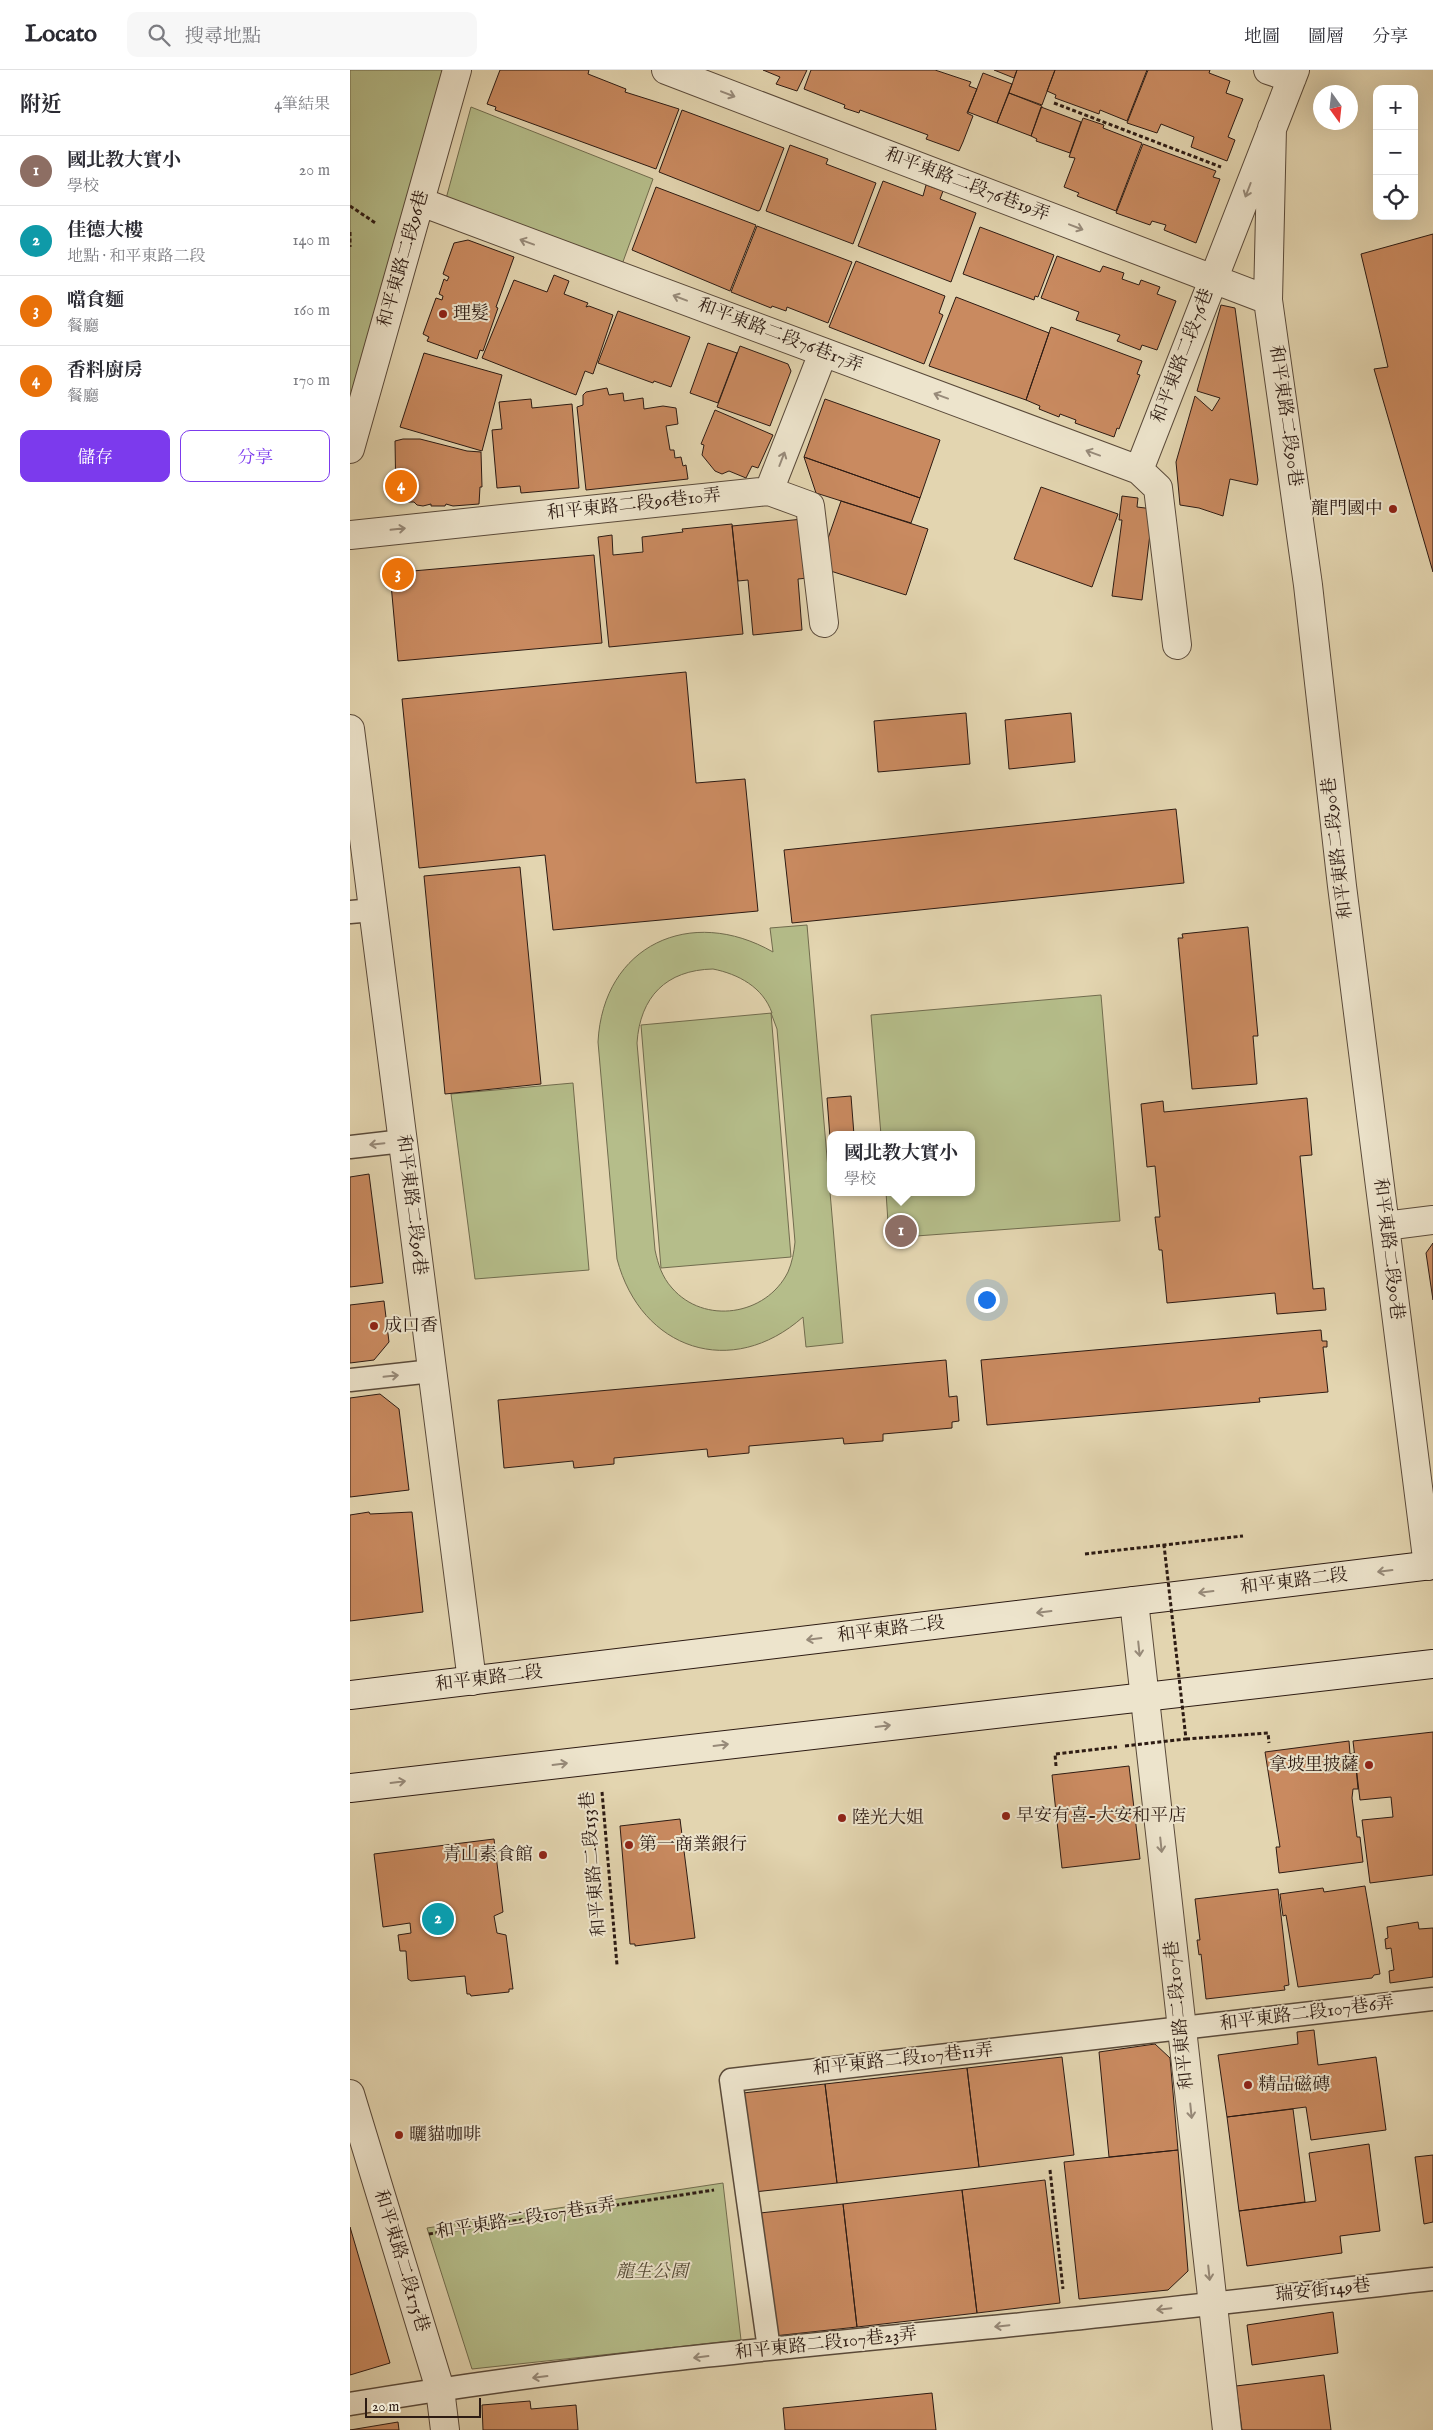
<!DOCTYPE html>
<html lang="zh-TW">
<head>
<meta charset="utf-8">
<style>
	:root { --surface:#fff; --page:#f7f7f7; --text:#2b2b33; --muted:#7c7c81; --line:#e1e1e2; --accent:#7c3aed }
	body { margin:0; font-family:"IM FELL English","Noto Serif TC",serif; background:var(--page); color:var(--text) }
	.controls { position:absolute; right:15px; top:15px; display:grid; overflow:hidden; border-radius:10px; box-shadow:0 5px 20px #0002 }
	.controls button { width:45px; height:45px; display:grid; place-items:center; padding:0; border:0; border-bottom:1px solid var(--line); background:var(--surface); color:var(--text); font:25px sans-serif }
	.compass { position:absolute; left:963px; top:15px; width:45px; height:45px; border-radius:50%; background:var(--surface); box-shadow:0 5px 20px #0002; rotate:165deg }
	.scale { position:absolute; left:15px; bottom:12px; width:116px; box-sizing:border-box; padding-left:5px; border:2px solid #2d1b13; border-top:0; font-size:14px; line-height:18px; white-space:nowrap; color:#2d1b13; -webkit-text-stroke:4px #ede4cc; paint-order:stroke }
	.you { position:absolute; left:636px; top:1229px; width:18px; height:18px; margin:-12px; border:4px solid #fff; border-radius:50%; background:#1a73e8; box-shadow:0 0 0 8px #1a73e833 }
	.badge { display:grid; place-items:center; width:32px; height:32px; border-radius:50%; background:var(--accent); color:#fff; font-size:16px; font-weight:700 }
	.pin { position:absolute; translate:-50% -50%; border:2px solid #fff; box-shadow:0 1px 5px #0006 }
	.popup { position:absolute; left:477px; top:1061px; width:148px; height:65px; box-sizing:border-box; display:grid; place-content:center; border-radius:10px; background:var(--surface); filter:drop-shadow(0 1px 4px #0005); font-size:16px; white-space:nowrap; color:var(--muted) }
	.popup b { font-size:19px; color:var(--text) }
	.popup::after { content:''; position:absolute; left:50%; top:100%; margin-left:-10px; border:10px solid transparent; border-top-color:var(--surface) }
	.list { margin:0; padding:0; list-style:none }
	h2 { display:flex; justify-content:space-between; align-items:center; height:65px; margin:0; padding:0 20px; font-size:21px }
	h2 small { font-size:16px; font-weight:400; color:var(--muted) }
	.list li { display:grid; grid-template-columns:32px 1fr auto; gap:15px; align-items:center; box-sizing:border-box; height:70px; padding:0 20px; border-top:1px solid var(--line) }
	.list b { display:block; font-size:19px; white-space:nowrap }
	.list p { margin:0; font-size:16px; white-space:nowrap; color:var(--muted) }
	.list em { font-size:16px; font-style:normal; color:var(--muted) }
	.actions { display:flex; gap:10px; padding:15px 20px }
	.actions a { flex:1; padding:11px 0; border:1px solid var(--accent); border-radius:10px; text-align:center; font-size:18px; color:var(--accent) }
	.actions .main { background:var(--accent); color:#fff }
	.icon { flex:none; width:28px; height:28px; fill:none; stroke:currentColor; stroke-width:2; stroke-linecap:round; stroke-linejoin:round }
	.map { position:relative; flex:none; width:1083px; height:2360px; overflow:hidden }
	header { display:flex; align-items:center; gap:30px; box-sizing:border-box; height:70px; padding:0 25px; background:var(--surface); border-bottom:1px solid var(--line) }
	header strong { font-size:24px }
	nav { display:flex; gap:28px; margin-inline-start:auto; font-size:18px }
	.search { width:350px; height:45px; background:var(--page); display:flex; align-items:center; gap:12px; box-sizing:border-box; padding:0 18px; border-radius:10px; color:var(--muted); font-size:19px }
	main { display:flex }
	aside { flex:1; background:var(--surface) }
	.map>svg:first-child { display:block }
</style>
</head>
<body>
<header>
<strong>Locato</strong>
<div class="search"><svg class="icon" aria-label="search" viewBox="0 0 24 24"><circle cx="10" cy="10" r="6"/><path d="M15 15l6 6"/></svg>搜尋地點</div>
<nav><a>地圖</a><a>圖層</a><a>分享</a></nav>
</header>
<main>
<aside>
<h2>附近<small>4筆結果</small></h2>
<ul class="list">
<li><span class="badge" style="background:#8d6e63">1</span><div><b>國北教大實小</b><p>學校</p></div><em>20 m</em></li>
<li><span class="badge" style="background:#0f9aa8">2</span><div><b>佳德大樓</b><p>地點 · 和平東路二段</p></div><em>140 m</em></li>
<li><span class="badge" style="background:#e8710a">3</span><div><b>噹食麵</b><p>餐廳</p></div><em>160 m</em></li>
<li><span class="badge" style="background:#e8710a">4</span><div><b>香料廚房</b><p>餐廳</p></div><em>170 m</em></li>
</ul>
<div class="actions"><a class="main">儲存</a><a>分享</a></div>
</aside>
<div class="map">
<svg width="1083" height="2360" viewBox="0 0 1083 2360">
	<rect width="100%" height="100%" fill="#e3d5b0"/>
	<filter id="stains"><feTurbulence type="fractalNoise" baseFrequency=".004" numOctaves="4"/><feColorMatrix values="0 0 0 0 .2 0 0 0 0 .09 0 0 0 0 .02 0 0 0 .5 -.17"/></filter>
	<radialGradient id="worn" r=".72"><stop offset=".6" stop-color="#630" stop-opacity="0"/><stop offset="1" stop-color="#630" stop-opacity=".3"/></radialGradient>
	<path fill="#b5bd8a" stroke="#716c4e" fill-rule="evenodd" d="M0,0H102L0,345Z
		M121,37L303,109L270,200L94,136Z
		M457,855L493,1273L456,1277L453,1247C382,1310 291,1280 267,1189L248,972C253,875 341,835 423,882L420,858ZM363,899C388,904 413,917 422,943L291,955L311,1198L441,1187L421,943L427,959L445,1172C444,1182 442,1193 438,1202C416,1246 354,1255 322,1218C312,1207 308,1194 305,1180L287,973C290,927 316,900 363,899Z
		M751,925L770,1151L539,1168L536,1122H621V1065H531L521,945Z
		M223,1013L239,1200L125,1209L101,1024Z
		M373,2113L391,2270L122,2299L77,2158Z"/>
	<path fill="#c98a60" stroke="#2d1b13" d="M150,0H239L238,4L276,19L275,22L329,39L306,99L145,40L146,37L137,34Z
		M413,0H457L447,21L426,14L430,7Z
		M461,0H585L621,12L619,16L627,19L617,43L623,46L613,72L609,81L576,69L578,65L510,40L509,43L494,38L495,35L454,19Z
		M644,0H667L664,8Z
		M667,0H705L692,35L659,23Z
		M705,0H797L777,51L750,40L749,44L705,28L706,25L697,21Z
		M798,0H860L859,3L880,11L876,23L893,29L878,67L885,70L877,91L841,77L844,67L811,54L807,63L777,53Z
		M633,3L662,14L647,53L618,42Z
		M659,23L692,36L681,66L647,53Z
		M691,37L731,52L720,83L686,71L687,69L681,66Z
		M332,40L434,78L410,140L408,141L309,102Z
		M733,48L754,55L753,58L792,73L766,141L727,126L729,123L714,117L725,88L719,87Z
		M793,74L866,101L863,107L870,109L846,173L814,160L816,155L802,151L800,155L766,143Z
		M440,75L478,89L476,94L526,113L503,174L416,141Z
		M533,111L573,126L576,115L593,121L590,129L626,143L601,212L508,176Z
		M306,117L406,155L380,221L282,180Z
		M407,156L502,192L478,253L437,237L436,241L422,236L421,238L381,222Z
		M630,157L704,185L688,227L685,226L684,230L613,204Z
		M1083,164V502L1024,299L1038,297L1011,184Z
		M118,170L164,187L146,237L148,238L133,281L130,280L127,289L77,271L79,267L73,264L86,228L92,230L93,226L89,224L94,209L97,211L99,207L93,204L104,173Z
		M707,186L750,202L753,196L774,203L772,209L789,215L791,210L810,217L807,224L826,231L807,280L792,275L790,280L767,271L770,265L726,250L729,242L691,228Z
		M506,191L595,226L589,243L593,245L574,294L479,257Z
		M204,205L219,211L214,224L238,233L236,237L239,236L263,245L243,304L235,301L226,325L132,288L164,210L197,222Z
		M606,227L699,263L676,330L579,296Z
		M871,235L885,238L908,410L907,415L880,409L873,446L849,438L830,435L826,392L845,326L862,341L870,328L847,321Z
		M268,241L340,267L321,317L304,311L303,313L248,293Z
		M701,257L792,291L787,304L790,305L769,359L767,358L764,367L725,353L726,350L710,344L709,347L689,339L690,336L676,330Z
		M358,273L387,283L368,333L340,323Z
		M390,276L438,294L441,301L420,356L367,337Z
		M74,283L152,305L132,381L50,357Z
		M257,318L259,325L273,323L274,331L293,328L294,339L313,336L326,338L328,354L316,356L320,380H324L325,388L331,387L333,396L336,395L338,409L236,420L227,337L233,335V325L236,322Z
		M181,329L182,338L222,334L229,418L171,423L170,416L147,418L142,360L152,359L149,332Z
		M475,329L590,370L570,428L454,387Z
		M365,340L423,365L408,398L402,396L396,408L379,401L372,404L365,401L352,385L354,375L351,374Z
		M53,369H70L117,381L131,382L132,417H130L129,434L103,436L96,434L95,436H81V434L73,436L67,435L64,432H46L45,371Z
		M454,387L570,428L561,453L466,423Z
		M691,417L768,444L742,517L664,489Z
		M772,426L788,428L787,437L803,439L792,530L762,526L772,450H769Z
		M491,431L578,459L556,525L468,497Z
		M453,449L458,508L448,509L452,560L403,565L398,510L388,511L382,456Z
		M382,454L393,564L259,577L248,467L262,465L263,485L293,482L292,467L333,462L332,459Z
		M244,485L252,573L48,591L40,503Z
		M336,602L346,713L395,709L408,841L203,860L195,785L69,798L52,629Z
		M616,643L620,694L528,702L524,651Z
		M721,643L725,692L659,699L655,650Z
		M826,739L834,813L442,853L434,780Z
		M170,797L191,1014L95,1024L74,806Z
		M898,857L908,966H903L907,1014L842,1019L828,868H833L832,864Z
		M501,1026L504,1065H481V1081L477,1028Z
		M957,1028L962,1085L950,1086L963,1219L974,1218L976,1240L927,1244L925,1223L817,1233L812,1180H809L805,1147H810L805,1096L797,1097L791,1034L813,1031L814,1042Z
		M19,1104L33,1213L0,1217V1107Z
		M1083,1173V1230L1076,1183Z
		M34,1231L39,1272L24,1290L0,1293V1235Z
		M971,1260L972,1271H977V1277H973L978,1322L909,1328L910,1332L637,1355L631,1290Z
		M596,1290L599,1327L607,1326L609,1351L602,1352V1358L533,1364V1371L494,1374L493,1368L399,1376V1383L358,1387L357,1379L264,1388V1394L224,1398L223,1391L154,1398L148,1330Z
		M30,1324L49,1339L59,1420L0,1427V1328Z
		M19,1442L20,1444L62,1442L73,1542L0,1551V1445Z
		M1083,1662V1805L1020,1813L1012,1750L1043,1747L1041,1727L1010,1730L1003,1671Z
		M999,1671L1000,1684L1004,1683L1006,1697L1008,1719H1003L1002,1728L1007,1767H1010L1013,1792L929,1803L926,1777H930L915,1682Z
		M779,1696L790,1789L712,1798L702,1705Z
		M330,1749L345,1868L285,1876V1874H280L270,1756Z
		M144,1769L153,1842L144,1846L147,1863L156,1865L163,1919H159V1922L121,1926L120,1924H117L115,1906L61,1911L58,1909L56,1881H50L48,1865L61,1863L60,1853L33,1857L24,1784Z
		M1015,1816L1030,1904L1024,1905L1022,1908L948,1917L936,1845L933,1846L930,1824L973,1818L974,1822Z
		M928,1819L939,1915L934,1916L935,1920L856,1929L851,1884L849,1885L847,1870H850L845,1829Z
		M1068,1852L1069,1859L1083,1858V1907L1040,1913L1039,1901L1044,1900L1041,1878L1036,1879L1035,1869L1038,1868L1037,1857Z
		M964,1960L968,1995L1026,1987L1036,2060L961,2070L956,2037L877,2047L868,1985L948,1974L947,1962Z
		M805,1974L820,1988L828,2080L759,2087L749,1982Z
		M712,1987L724,2085L629,2097L617,1998Z
		M617,1998L629,2097L487,2113L475,2014Z
		M475,2014L487,2113L404,2122L393,2023Z
		M943,2039L955,2132L889,2141L877,2047Z
		M1019,2074L1030,2161L990,2166L992,2183L897,2196L889,2141L966,2131L959,2083Z
		M828,2080L838,2201L818,2220L729,2229L714,2092Z
		M1083,2085V2152L1074,2154L1065,2087Z
		M695,2110L710,2233L627,2243L612,2120Z
		M612,2120L627,2243L507,2257L493,2134Z
		M493,2134L507,2257L424,2266L410,2143Z
		M0,2157L40,2293L0,2305Z
		M983,2242L988,2283L902,2295L897,2255Z
		M974,2305L981,2360H892L886,2316Z
		M582,2323L586,2360H435L433,2338Z
		M180,2331L181,2339L226,2335L228,2360H133L132,2335Z
		M48,2352L49,2360H0Z"/>
	<g fill="none" stroke-linecap="round" stroke-linejoin="round">
		<g stroke="#5a4a3a" stroke-width="25">
			<path id="service" d="M0,842L23,840
				M0,1077L53,1071
				M0,1310L82,1301
				M419,2279L381,2010L1083,1929
				M0,2334C216,2297 435,2277 653,2256C796,2242 940,2225 1083,2209"/>
		</g>
		<g stroke="#5a4a3a" stroke-width="30">
			<path id="minor" d="M316,0L918,230
				M918,0L942,8
				M922,58L918,230L958,515L992,816L1078,1496
				M71,132L789,400L808,418L827,575
				M0,379L107,0
				M789,400L945,0
				M419,421L460,436L474,553
				M0,465L419,421L473,283
				M0,659L122,1611
				M1035,1156L1083,1150
				M784,1531L877,2360"/>
		</g>
		<g stroke="#5a4a3a" stroke-width="30">
			<path id="tertiary" d="M0,2024L90,2319L95,2360"/>
		</g>
		<g stroke="#2d1b13" stroke-width="30">
			<path id="secondary" d="M0,1625L1083,1495
				M0,1718L1083,1594"/>
		</g>
		<path stroke="#2d1b13" stroke-width="3" stroke-dasharray="4 2.5" stroke-linecap="butt" d="M704,33L871,97
			M0,136L27,154
			M0,162V177
			M735,1484L893,1466
			M836,1669L918,1663L919,1673
			M706,1696L705,1684L767,1677
			M252,1722L267,1895
			M700,2100L713,2219
			M79,2164L364,2120"/>
		<use href="#service" stroke="#ede4cc" stroke-width="22"/>
		<use href="#minor" stroke="#ede4cc" stroke-width="28"/>
		<use href="#tertiary" stroke="#ede4cc" stroke-width="28"/>
		<use href="#secondary" stroke="#ede4cc" stroke-width="28"/>
		<path stroke="#2d1b13" stroke-width="3" stroke-dasharray="4 2.5" stroke-linecap="butt" d="M775,1676L836,1669L814,1475"/>
	</g>
	<defs><path id="oneway-shaft" d="M-6 0H5M1.5-3L5.5 0L1.5 3" fill="none" stroke-width="1.6" stroke-linecap="round" stroke-linejoin="round" transform="scale(1.25)"/></defs>
	<g stroke="#978a79">
		<use href="#oneway-shaft" transform="translate(378 24) rotate(21)"/>
		<use href="#oneway-shaft" transform="translate(898 120) rotate(111)"/>
		<use href="#oneway-shaft" transform="translate(726 157) rotate(21)"/>
		<use href="#oneway-shaft" transform="translate(177 172) rotate(-160)"/>
		<use href="#oneway-shaft" transform="translate(330 228) rotate(-159)"/>
		<use href="#oneway-shaft" transform="translate(591 326) rotate(-160)"/>
		<use href="#oneway-shaft" transform="translate(743 383) rotate(-160)"/>
		<use href="#oneway-shaft" transform="translate(432 389) rotate(-69)"/>
		<use href="#oneway-shaft" transform="translate(48 459) rotate(-6)"/>
		<use href="#oneway-shaft" transform="translate(27 1074) rotate(174)"/>
		<use href="#oneway-shaft" transform="translate(41 1306) rotate(-6)"/>
		<use href="#oneway-shaft" transform="translate(1035 1501) rotate(173)"/>
		<use href="#oneway-shaft" transform="translate(856 1522) rotate(173)"/>
		<use href="#oneway-shaft" transform="translate(694 1542) rotate(173)"/>
		<use href="#oneway-shaft" transform="translate(464 1569) rotate(173)"/>
		<use href="#oneway-shaft" transform="translate(789 1579) rotate(84)"/>
		<use href="#oneway-shaft" transform="translate(533 1656) rotate(-7)"/>
		<use href="#oneway-shaft" transform="translate(371 1675) rotate(-7)"/>
		<use href="#oneway-shaft" transform="translate(210 1694) rotate(-7)"/>
		<use href="#oneway-shaft" transform="translate(48 1712) rotate(-7)"/>
		<use href="#oneway-shaft" transform="translate(811 1775) rotate(84)"/>
		<use href="#oneway-shaft" transform="translate(841 2041) rotate(84)"/>
		<use href="#oneway-shaft" transform="translate(859 2203) rotate(84)"/>
		<use href="#oneway-shaft" transform="translate(814 2239) rotate(174)"/>
		<use href="#oneway-shaft" transform="translate(652 2256) rotate(174)"/>
		<use href="#oneway-shaft" transform="translate(351 2287) rotate(173)"/>
		<use href="#oneway-shaft" transform="translate(190 2307) rotate(173)"/>
	</g>
	<g fill="#8f2418" stroke="#ede4cc" stroke-width="2">
		<circle cx="93" cy="244" r="5"/>
		<circle cx="1043" cy="439" r="5"/>
		<circle cx="24" cy="1256" r="5"/>
		<circle cx="1019" cy="1695" r="5"/>
		<circle cx="656" cy="1746" r="5"/>
		<circle cx="492" cy="1748" r="5"/>
		<circle cx="279" cy="1775" r="5"/>
		<circle cx="193" cy="1785" r="5"/>
		<circle cx="898" cy="2015" r="5"/>
		<circle cx="49" cy="2065" r="5"/>
	</g>
	<g text-anchor="middle" dominant-baseline="central" stroke-width="4" stroke-linejoin="round" paint-order="stroke">
		<g font-size="18" fill="#2d1b13" stroke="#ede4cc">
			<text transform="translate(617 115) rotate(21)">和平東路二段76巷19弄</text>
			<text transform="translate(54 189) rotate(-74)">和平東路二段96巷</text>
			<text transform="translate(430 266) rotate(21)">和平東路二段76巷17弄</text>
			<text transform="translate(833 286) rotate(-69)">和平東路二段76巷</text>
			<text transform="translate(935 346) rotate(82)">和平東路二段90巷</text>
			<text transform="translate(284 435) rotate(-6)">和平東路二段96巷10弄</text>
			<text transform="translate(988 778) rotate(-97)">和平東路二段90巷</text>
			<text transform="translate(61 1135) rotate(83)">和平東路二段96巷</text>
			<text transform="translate(1038 1179) rotate(83)">和平東路二段90巷</text>
			<text transform="translate(944 1512) rotate(-7)">和平東路二段</text>
			<text transform="translate(541 1560) rotate(-7)">和平東路二段</text>
			<text transform="translate(139 1609) rotate(-7)">和平東路二段</text>
			<text transform="translate(244 1794) rotate(-95)">和平東路二段153巷</text>
			<text transform="translate(957 1944) rotate(-7)">和平東路二段107巷6弄</text>
			<text transform="translate(830 1945) rotate(-96)">和平東路二段107巷</text>
			<text transform="translate(553 1990) rotate(-6)">和平東路二段107巷11弄</text>
			<text transform="translate(176 2149) rotate(-9)">和平東路二段107巷11弄</text>
			<text transform="translate(51 2191) rotate(73)">和平東路二段175巷</text>
			<text transform="translate(973 2221) rotate(-6)">瑞安街149巷</text>
			<text transform="translate(476 2274) rotate(-6)">和平東路二段107巷23弄</text>
		</g>
		<g font-size="18" fill="#2d1b13" stroke="#ede4cc" text-anchor="start">
			<text x="103" y="244">理髮</text>
			<text x="1033" y="439" text-anchor="end">龍門國中</text>
			<text x="34" y="1256">成口香</text>
			<text x="1009" y="1695" text-anchor="end">拿坡里披薩</text>
			<text x="666" y="1746">早安有喜-大安和平店</text>
			<text x="502" y="1748">陸光大姐</text>
			<text x="289" y="1775">第一商業銀行</text>
			<text x="183" y="1785" text-anchor="end">青山素食館</text>
			<text x="908" y="2015">精品磁磚</text>
			<text x="59" y="2065">曬貓咖啡</text>
		</g>
		<g font-size="18" font-style="italic" fill="#564c37" stroke="#ede4cc">
			<text x="302" y="2202">龍生公園</text>
		</g>
	</g>
	<rect width="100%" height="100%" filter="url(#stains)"/>
	<rect width="100%" height="100%" fill="url(#worn)"/>
</svg>
<div class="controls">
<button>+</button>
<button>−</button>
<button><svg class="icon" aria-label="locate" viewBox="0 0 24 24"><circle cx="12" cy="12" r="6"/><path d="M12 2v4M12 18v4M2 12h4M18 12h4"/></svg></button>
</div>
<svg class="compass" viewBox="-18 -18 36 36"><path d="M0-13l5 13h-10z" fill="#e53935"/><path d="M0 13l5-13h-10z" fill="#7c7c81"/></svg>
<div class="scale">20 m</div>
<div class="you"></div>
<div class="pin badge" style="left:551px;top:1161px;background:#8d6e63">1</div>
<div class="popup"><b>國北教大實小</b>學校</div>
<div class="pin badge" style="left:88px;top:1849px;background:#0f9aa8">2</div>
<div class="pin badge" style="left:48px;top:504px;background:#e8710a">3</div>
<div class="pin badge" style="left:51px;top:416px;background:#e8710a">4</div>
</div>
</main>
</body>
</html>
